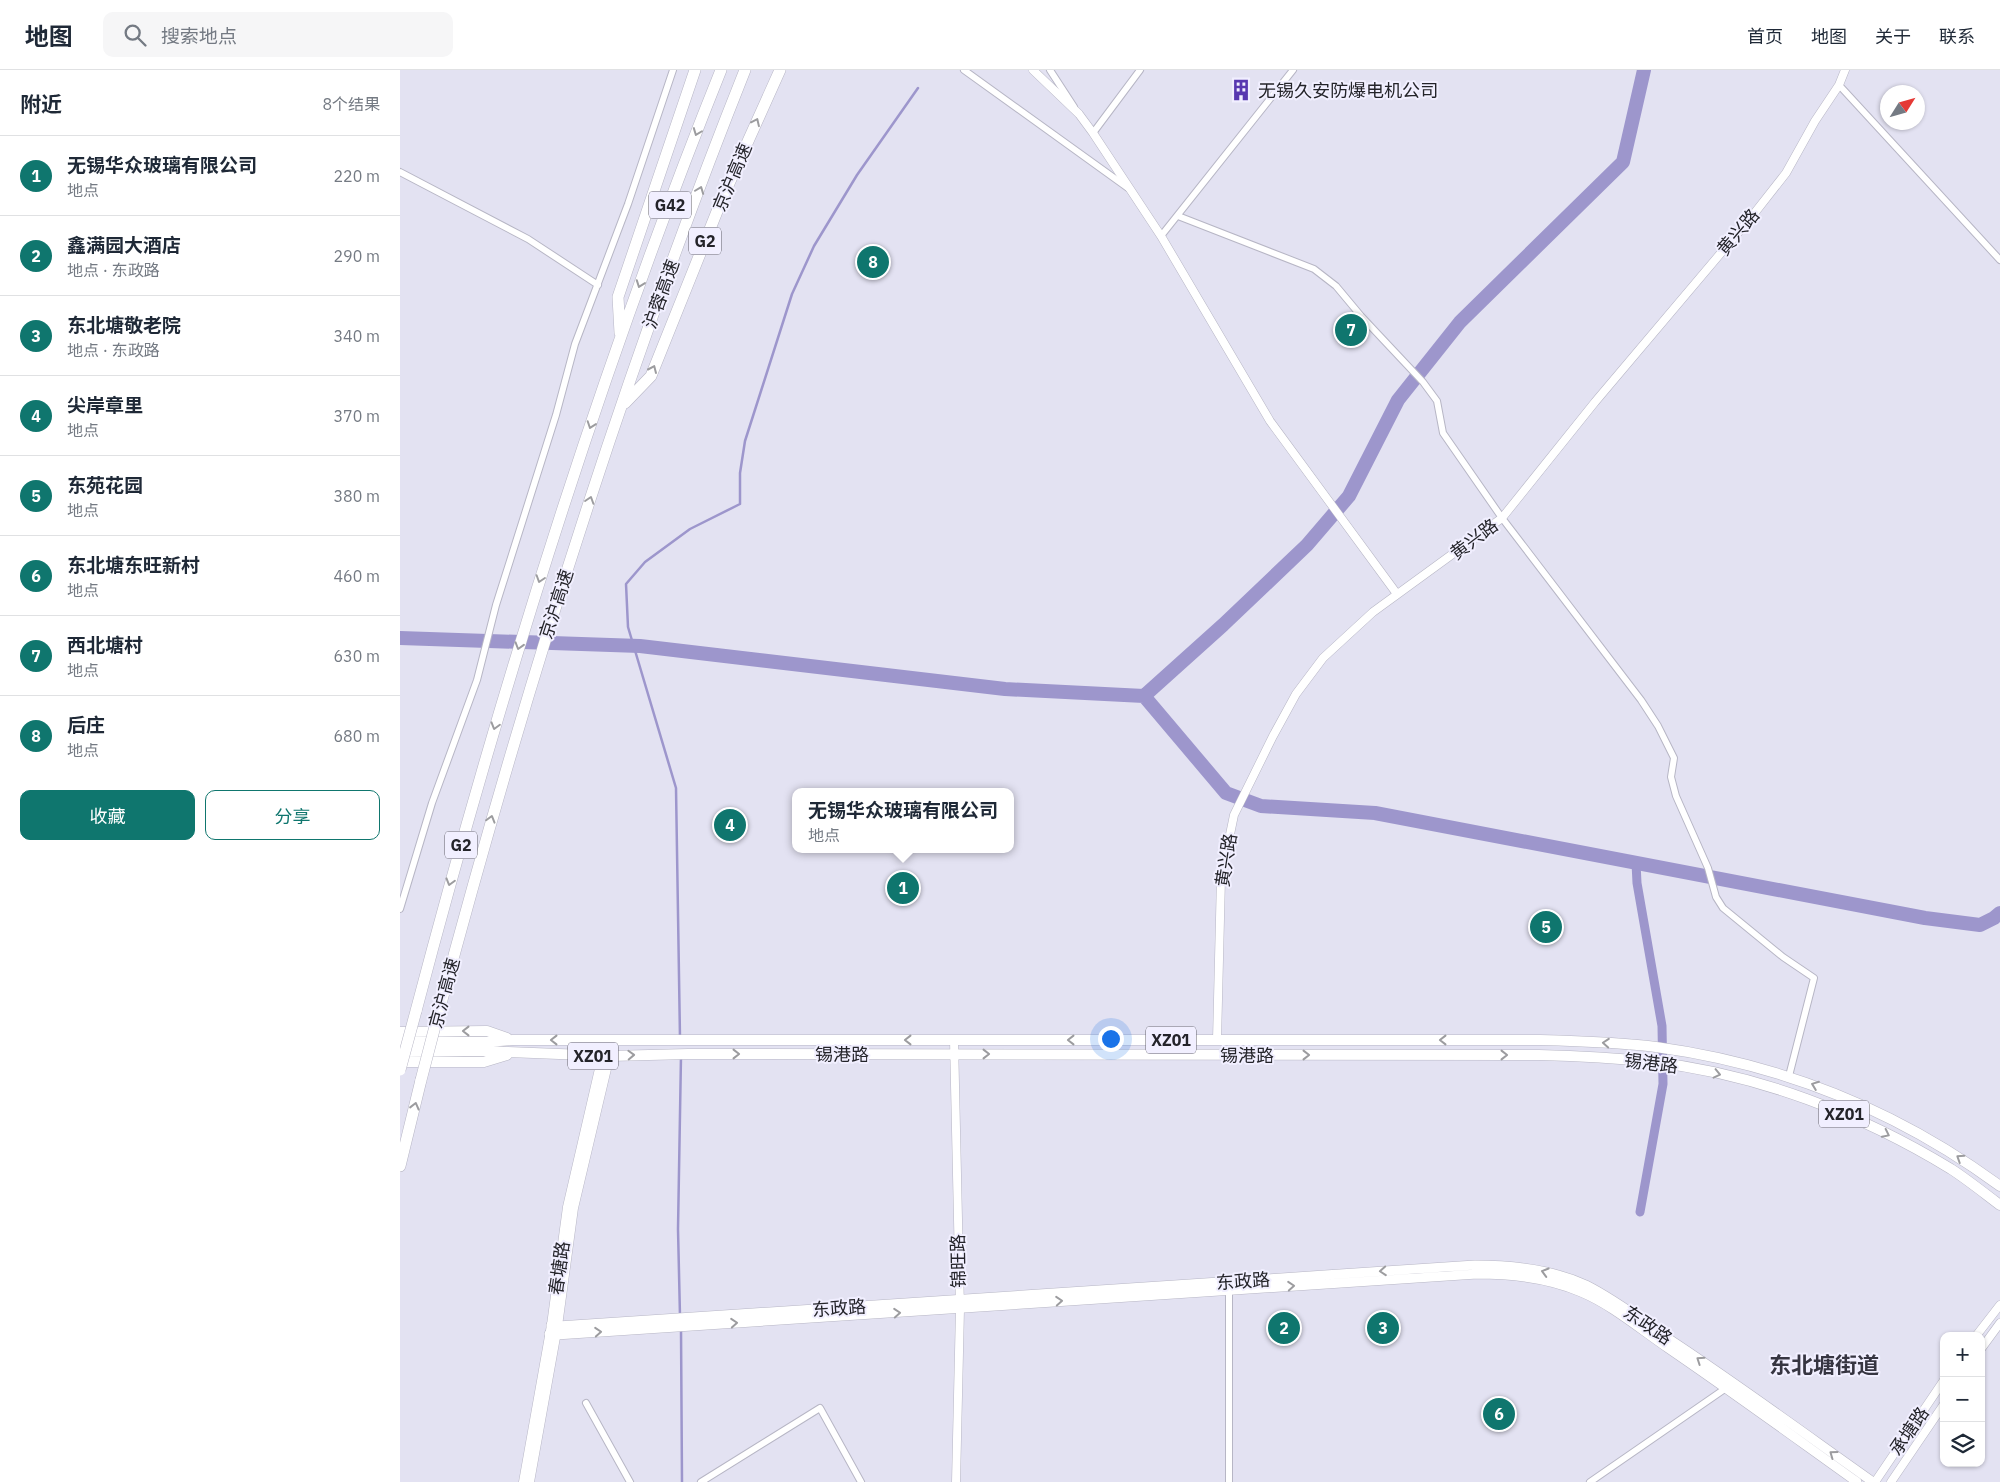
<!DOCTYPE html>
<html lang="zh">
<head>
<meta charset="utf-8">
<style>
	:root { --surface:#fff; --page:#f6f6f7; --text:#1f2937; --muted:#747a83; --line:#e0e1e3; --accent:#0f766e }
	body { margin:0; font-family:"IBM Plex Sans","Noto Sans SC",sans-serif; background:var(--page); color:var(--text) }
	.controls { position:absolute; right:15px; bottom:15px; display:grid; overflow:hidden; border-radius:10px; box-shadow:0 1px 4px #0004 }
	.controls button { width:45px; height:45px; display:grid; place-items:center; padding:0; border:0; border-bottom:1px solid var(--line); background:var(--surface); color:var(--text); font:25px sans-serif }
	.compass { position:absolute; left:1480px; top:15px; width:45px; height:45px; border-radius:50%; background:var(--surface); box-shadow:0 1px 4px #0004; rotate:53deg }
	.you { position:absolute; left:710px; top:968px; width:18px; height:18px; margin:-12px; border:4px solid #fff; border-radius:50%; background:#1a73e8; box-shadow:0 0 0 8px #1a73e833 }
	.badge { display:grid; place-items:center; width:32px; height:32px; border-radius:50%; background:var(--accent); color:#fff; font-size:16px; font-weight:700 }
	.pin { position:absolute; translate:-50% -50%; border:2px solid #fff; box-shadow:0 1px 5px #0006 }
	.popup { position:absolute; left:392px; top:718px; width:222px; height:65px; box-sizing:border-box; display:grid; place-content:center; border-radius:10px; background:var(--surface); filter:drop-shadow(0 1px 4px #0005); font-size:16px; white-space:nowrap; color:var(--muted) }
	.popup b { font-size:19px; color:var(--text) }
	.popup::after { content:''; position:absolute; left:50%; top:100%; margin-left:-10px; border:10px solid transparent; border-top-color:var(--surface) }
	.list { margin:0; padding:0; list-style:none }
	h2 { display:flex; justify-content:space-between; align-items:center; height:65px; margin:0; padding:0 20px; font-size:21px }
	h2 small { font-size:16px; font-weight:400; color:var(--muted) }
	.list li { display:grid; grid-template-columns:32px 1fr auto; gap:15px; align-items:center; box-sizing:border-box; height:80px; padding:0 20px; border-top:1px solid var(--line) }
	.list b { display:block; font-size:19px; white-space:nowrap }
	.list p { margin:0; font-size:16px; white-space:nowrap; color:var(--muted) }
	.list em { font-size:16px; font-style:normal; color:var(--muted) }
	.actions { display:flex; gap:10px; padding:15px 20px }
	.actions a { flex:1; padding:11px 0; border:1px solid var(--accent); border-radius:10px; text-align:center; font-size:18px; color:var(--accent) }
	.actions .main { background:var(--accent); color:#fff }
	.icon { flex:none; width:28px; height:28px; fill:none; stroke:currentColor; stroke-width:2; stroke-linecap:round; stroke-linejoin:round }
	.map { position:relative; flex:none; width:1600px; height:1412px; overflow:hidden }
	header { display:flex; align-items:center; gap:30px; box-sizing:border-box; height:70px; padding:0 25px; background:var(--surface); border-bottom:1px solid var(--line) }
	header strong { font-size:24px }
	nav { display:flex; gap:28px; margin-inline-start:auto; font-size:18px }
	.search { width:350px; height:45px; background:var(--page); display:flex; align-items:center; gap:12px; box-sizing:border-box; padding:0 18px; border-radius:10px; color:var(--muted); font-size:19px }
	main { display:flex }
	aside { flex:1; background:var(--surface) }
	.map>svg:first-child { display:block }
</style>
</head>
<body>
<header>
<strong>地图</strong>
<div class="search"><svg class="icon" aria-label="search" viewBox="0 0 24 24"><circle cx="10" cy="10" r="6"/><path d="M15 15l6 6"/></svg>搜索地点</div>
<nav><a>首页</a><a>地图</a><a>关于</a><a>联系</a></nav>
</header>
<main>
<aside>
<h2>附近<small>8个结果</small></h2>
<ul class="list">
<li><span class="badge">1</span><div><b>无锡华众玻璃有限公司</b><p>地点</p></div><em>220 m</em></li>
<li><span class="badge">2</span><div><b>鑫满园大酒店</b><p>地点 · 东政路</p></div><em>290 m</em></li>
<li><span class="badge">3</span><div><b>东北塘敬老院</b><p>地点 · 东政路</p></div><em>340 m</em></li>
<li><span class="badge">4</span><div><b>尖岸章里</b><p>地点</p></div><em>370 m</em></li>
<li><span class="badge">5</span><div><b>东苑花园</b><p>地点</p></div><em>380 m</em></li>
<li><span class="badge">6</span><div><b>东北塘东旺新村</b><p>地点</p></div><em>460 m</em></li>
<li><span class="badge">7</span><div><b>西北塘村</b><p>地点</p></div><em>630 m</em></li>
<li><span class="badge">8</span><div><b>后庄</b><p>地点</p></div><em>680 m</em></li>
</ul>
<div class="actions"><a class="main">收藏</a><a>分享</a></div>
</aside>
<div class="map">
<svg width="1600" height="1412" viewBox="0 0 1600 1412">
	<rect width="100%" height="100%" fill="#e3e2f2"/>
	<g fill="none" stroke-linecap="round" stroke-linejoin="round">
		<path stroke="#9d96cc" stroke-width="2.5" d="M280,968L276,718L228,557L226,514L245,492L290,459L340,434V403L345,371L392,224L414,176L457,105L518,18
			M280,1246L278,1159L281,986
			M281,1259L282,1412"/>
		<path stroke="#9d96cc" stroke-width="9" d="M1236,793L1237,813L1262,956L1263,1014L1240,1142"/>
		<path stroke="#9d96cc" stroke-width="14" d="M0,568L240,576L605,619L744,626L826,723L861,736L975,743L1525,848L1580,855L1594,848L1600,843
			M744,626L823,555L907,475L949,426L998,330L1060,252L1223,92L1244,0"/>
		<g stroke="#b7b6c5" stroke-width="8">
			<path id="minor" d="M564,0L728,118
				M650,0L674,37
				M1439,15L1600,190
				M693,63L740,0
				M0,102L128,169L198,215
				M778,146L914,199L936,216L961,246L1023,312L1037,331L1043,363L1102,448L1241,630L1258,656L1274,688L1271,707L1276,726L1308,798L1316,827L1323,838L1383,887L1414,908L1389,1006
				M761,166L893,0
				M0,839L32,733L77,610L96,535L156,345L175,274L228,134L273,0
				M186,1333L230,1412
				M301,1412L420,1338L461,1412
				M829,1412V1218
				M1190,1412L1329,1316"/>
		</g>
		<g stroke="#b7b6c5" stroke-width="9">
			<path id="tertiary" d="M633,0L679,44L693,63L761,166L870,351L997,524
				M554,970L560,1239L556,1412
				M817,970L821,808L834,745L873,666L896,624L923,588L973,542L1102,448L1195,332L1353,145L1386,103L1415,51L1439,15L1445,0
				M1576,1266L1600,1235
				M1581,1279L1600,1253
				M123,1412L151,1255L167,1137L202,986
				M130,1412L158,1256L174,1138L210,986
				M1475,1412L1544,1310
				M1491,1412L1544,1334"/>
		</g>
		<g stroke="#b7b6c5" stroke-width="10">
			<path id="secondary" d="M151,1255L158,1256L1075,1195C1112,1195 1151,1199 1186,1215C1218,1231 1248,1255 1278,1275C1344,1319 1408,1366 1473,1412
				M149,1264L156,1265L1077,1204C1113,1204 1148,1208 1181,1222C1212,1235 1240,1259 1268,1278C1331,1321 1394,1367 1457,1412"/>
		</g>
		<g stroke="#b7b6c5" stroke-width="11">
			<path id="primary" d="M0,962L87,961L107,968
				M0,972H86L113,970H1139C1178,971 1218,972 1256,977C1381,994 1498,1041 1600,1116
				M0,982L85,981L210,986L288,984L1139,985C1177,986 1215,988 1253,992C1358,1004 1461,1044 1551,1099C1568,1110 1584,1123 1600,1135
				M0,992H84L107,985"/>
		</g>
		<g stroke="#b7b6c5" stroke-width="12">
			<path id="motorway" d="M220,263L218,227L295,0
				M225,333L251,306L322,129L380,0
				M16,941C100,622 198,306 321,0
				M39,941C124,622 223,306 345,0
				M0,1096L21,1010"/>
		</g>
		<use href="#minor" stroke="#fff" stroke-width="6"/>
		<use href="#tertiary" stroke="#fff" stroke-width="8"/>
		<use href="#secondary" stroke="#fff" stroke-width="9"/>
		<use href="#primary" stroke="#fff" stroke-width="10"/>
		<use href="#motorway" stroke="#fff" stroke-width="11"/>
		<g stroke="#b7b6c5" stroke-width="12" stroke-linecap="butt">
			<path id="motorway-bridge" d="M0,1000L16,941
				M21,1010L39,941"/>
		</g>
		<use href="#motorway-bridge" stroke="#fff" stroke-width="11"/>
	</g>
	<defs><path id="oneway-chevron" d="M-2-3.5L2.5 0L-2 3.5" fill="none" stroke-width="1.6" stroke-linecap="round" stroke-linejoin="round" transform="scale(1.25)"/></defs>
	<g stroke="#9c9c9f">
		<use href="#oneway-chevron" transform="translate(356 52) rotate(-65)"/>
		<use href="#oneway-chevron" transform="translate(297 62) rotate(111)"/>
		<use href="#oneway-chevron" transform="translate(300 120) rotate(-69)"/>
		<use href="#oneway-chevron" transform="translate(240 214) rotate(110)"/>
		<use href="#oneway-chevron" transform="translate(253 299) rotate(-66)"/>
		<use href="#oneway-chevron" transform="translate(191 355) rotate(109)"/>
		<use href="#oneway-chevron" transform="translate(190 430) rotate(-72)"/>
		<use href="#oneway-chevron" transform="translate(140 509) rotate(108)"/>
		<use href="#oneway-chevron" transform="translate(119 576) rotate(107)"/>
		<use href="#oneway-chevron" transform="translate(95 656) rotate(106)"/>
		<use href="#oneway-chevron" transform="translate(91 749) rotate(-74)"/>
		<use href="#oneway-chevron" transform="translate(50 812) rotate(106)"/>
		<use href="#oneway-chevron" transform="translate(66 961) rotate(180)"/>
		<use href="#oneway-chevron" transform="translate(154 970) rotate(-180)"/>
		<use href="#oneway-chevron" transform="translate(508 970) rotate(-180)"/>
		<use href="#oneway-chevron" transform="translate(671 970) rotate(-180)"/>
		<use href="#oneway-chevron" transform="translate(1043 970) rotate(-180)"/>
		<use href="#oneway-chevron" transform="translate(1206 973) rotate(-176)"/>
		<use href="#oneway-chevron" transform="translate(336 984)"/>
		<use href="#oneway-chevron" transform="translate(586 984)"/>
		<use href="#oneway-chevron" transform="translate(231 985) rotate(-2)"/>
		<use href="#oneway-chevron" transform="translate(906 985)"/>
		<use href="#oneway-chevron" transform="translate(1104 985)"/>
		<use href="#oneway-chevron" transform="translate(1317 1004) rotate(13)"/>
		<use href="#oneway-chevron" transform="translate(1415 1015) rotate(-159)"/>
		<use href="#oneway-chevron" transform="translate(15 1036) rotate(-76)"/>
		<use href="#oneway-chevron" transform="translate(1486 1064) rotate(26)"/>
		<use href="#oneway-chevron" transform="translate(1560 1088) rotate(-147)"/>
		<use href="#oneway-chevron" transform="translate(983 1201) rotate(176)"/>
		<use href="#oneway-chevron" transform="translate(1145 1202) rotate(-164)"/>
		<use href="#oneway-chevron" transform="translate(891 1216) rotate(-4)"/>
		<use href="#oneway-chevron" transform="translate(659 1231) rotate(-4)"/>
		<use href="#oneway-chevron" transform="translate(497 1243) rotate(-4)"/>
		<use href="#oneway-chevron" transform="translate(334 1253) rotate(-4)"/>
		<use href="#oneway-chevron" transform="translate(198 1262) rotate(-4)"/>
		<use href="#oneway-chevron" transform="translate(1300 1290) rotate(-146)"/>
		<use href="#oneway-chevron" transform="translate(1433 1384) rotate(-144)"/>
	</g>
	<defs>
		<g id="building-bare" transform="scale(1.725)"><path d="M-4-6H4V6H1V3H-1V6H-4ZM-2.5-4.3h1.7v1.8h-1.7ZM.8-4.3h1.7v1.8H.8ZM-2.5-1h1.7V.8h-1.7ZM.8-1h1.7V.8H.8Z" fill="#5838b0" stroke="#f1efff" stroke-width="2.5" paint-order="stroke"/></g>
	</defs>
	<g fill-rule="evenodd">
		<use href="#building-bare" x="841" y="20"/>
	</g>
	<g text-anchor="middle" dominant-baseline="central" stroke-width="4" stroke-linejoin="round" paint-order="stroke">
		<g fill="#f1efff" stroke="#62616a" stroke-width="1">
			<rect x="249" y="121.5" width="42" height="27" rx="4"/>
			<rect x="289" y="157.5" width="32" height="27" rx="4"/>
			<rect x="45" y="761.5" width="32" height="27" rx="4"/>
			<rect x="746" y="956.5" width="50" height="27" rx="4"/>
			<rect x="168" y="972.5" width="50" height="27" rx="4"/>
			<rect x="1419" y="1030.5" width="50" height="27" rx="4"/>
		</g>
		<g font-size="16" font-weight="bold" fill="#24242a">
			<text x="270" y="135">G42</text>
			<text x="305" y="171">G2</text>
			<text x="61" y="775">G2</text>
			<text x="771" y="970">XZ01</text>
			<text x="193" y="986">XZ01</text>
			<text x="1444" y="1044">XZ01</text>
		</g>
		<g font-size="18" fill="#24242a" stroke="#f1efff" text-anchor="start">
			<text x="858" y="20">无锡久安防爆电机公司</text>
		</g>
		<g font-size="18" fill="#24242a" stroke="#f1efff">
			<text transform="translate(332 107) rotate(-67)">京沪高速</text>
			<text transform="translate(1338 162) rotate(-50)">黄兴路</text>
			<text transform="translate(261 224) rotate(-70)">沪蓉高速</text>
			<text transform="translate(1074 469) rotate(-37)">黄兴路</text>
			<text transform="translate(156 534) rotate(-72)">京沪高速</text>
			<text transform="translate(826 790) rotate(-81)">黄兴路</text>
			<text transform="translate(44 923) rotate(-75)">京沪高速</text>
			<text x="442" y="984">锡港路</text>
			<text x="847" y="985">锡港路</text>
			<text transform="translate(1251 993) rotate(7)">锡港路</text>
			<text transform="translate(558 1191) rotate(-91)">锦旺路</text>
			<text transform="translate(159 1198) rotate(-82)">春塘路</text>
			<text transform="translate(843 1211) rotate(-4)">东政路</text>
			<text transform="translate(439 1238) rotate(-4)">东政路</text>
			<text transform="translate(1248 1255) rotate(34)">东政路</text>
			<text transform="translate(1509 1361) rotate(-56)">承塘路</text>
		</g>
		<g font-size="22" font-weight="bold" fill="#363541" stroke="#f1efff">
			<text x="1424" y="1294">东北塘街道</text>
		</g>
	</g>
</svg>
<div class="controls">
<button>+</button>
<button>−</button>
<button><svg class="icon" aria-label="layers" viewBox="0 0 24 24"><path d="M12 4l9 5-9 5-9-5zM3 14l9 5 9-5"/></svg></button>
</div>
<svg class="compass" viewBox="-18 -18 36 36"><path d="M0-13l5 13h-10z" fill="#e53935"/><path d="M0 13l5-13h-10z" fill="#747a83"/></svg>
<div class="you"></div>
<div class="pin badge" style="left:503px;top:818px">1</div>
<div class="popup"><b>无锡华众玻璃有限公司</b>地点</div>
<div class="pin badge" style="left:884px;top:1258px">2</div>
<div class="pin badge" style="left:983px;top:1258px">3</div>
<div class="pin badge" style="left:330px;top:755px">4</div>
<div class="pin badge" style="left:1146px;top:857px">5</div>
<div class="pin badge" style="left:1099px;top:1344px">6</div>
<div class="pin badge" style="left:951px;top:260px">7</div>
<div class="pin badge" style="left:473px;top:192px">8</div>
</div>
</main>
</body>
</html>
